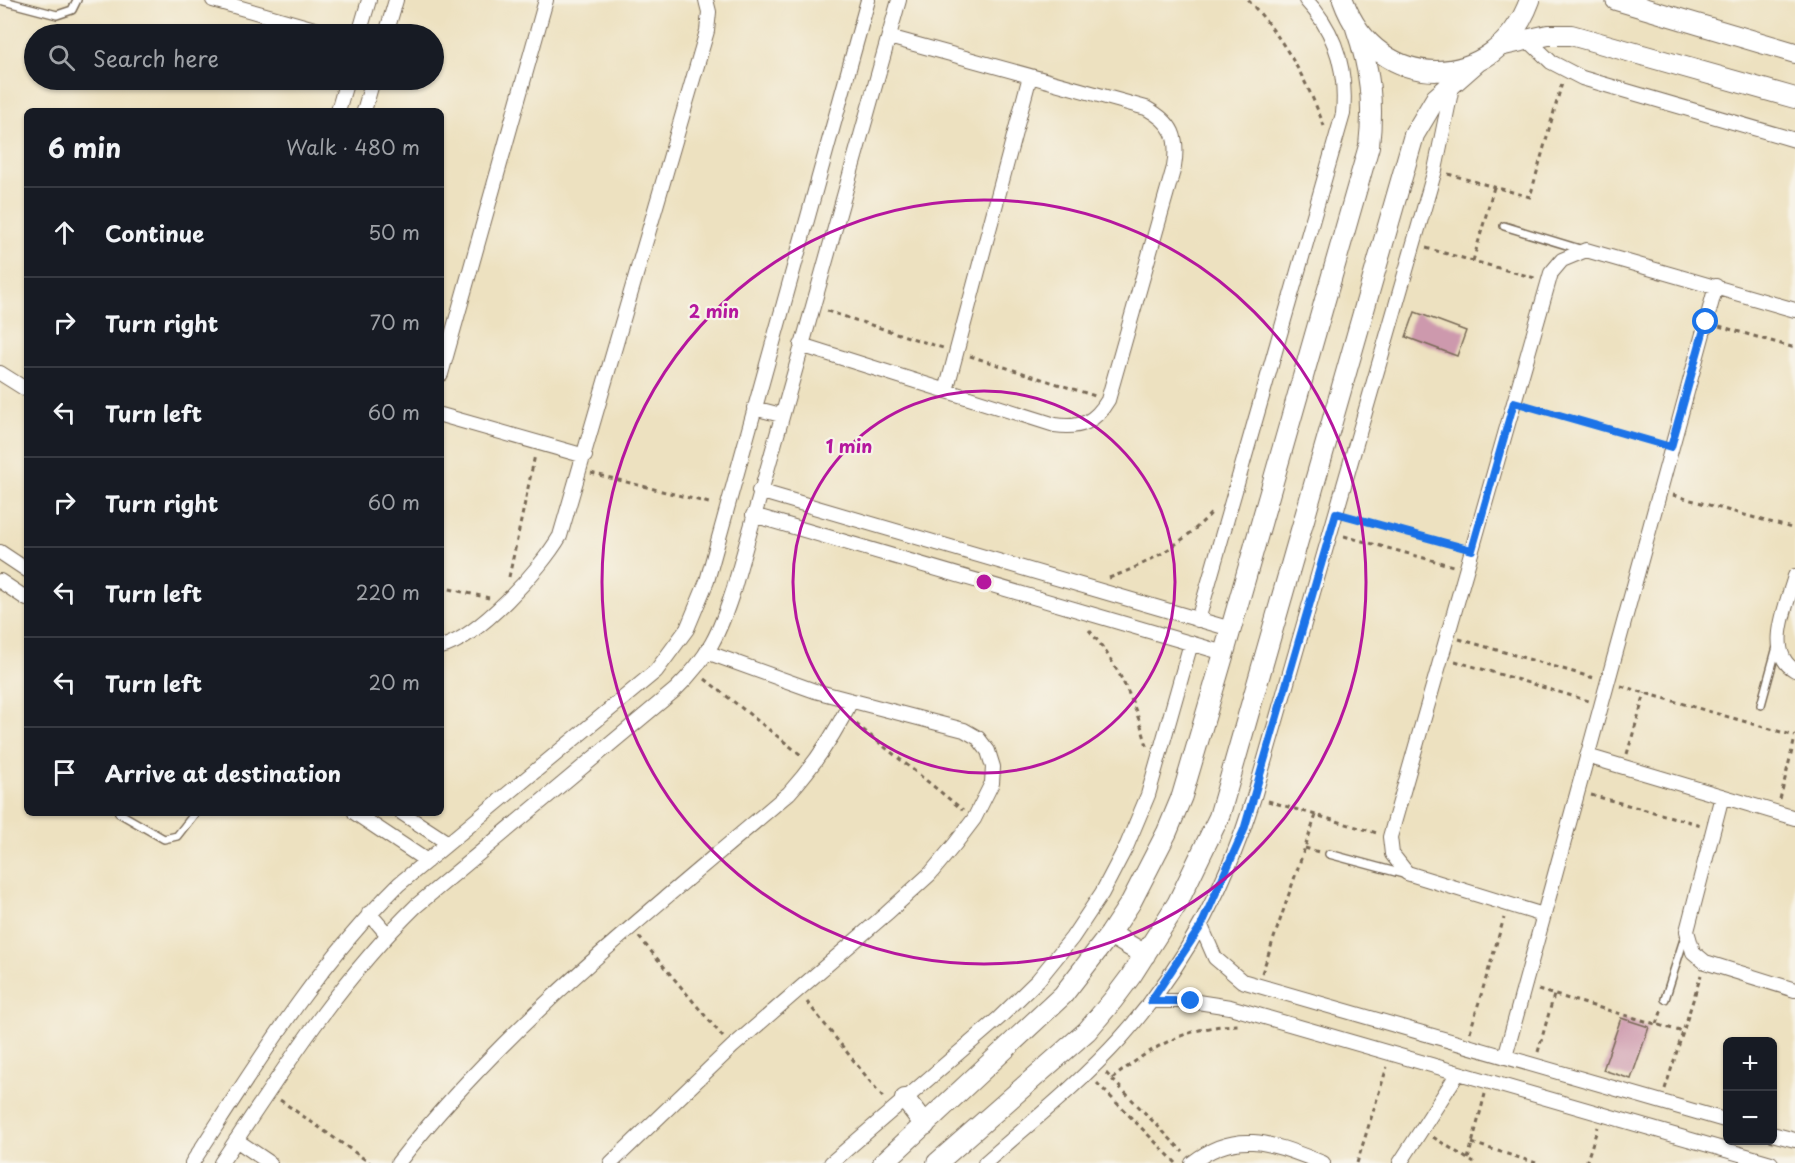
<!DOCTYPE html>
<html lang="en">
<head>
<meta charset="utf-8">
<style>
	:root { --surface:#171b24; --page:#20242c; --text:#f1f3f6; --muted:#9ea1a6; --line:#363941 }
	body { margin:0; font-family:"Playpen Sans",sans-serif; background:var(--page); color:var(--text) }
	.controls { position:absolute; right:18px; bottom:18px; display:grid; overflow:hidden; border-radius:9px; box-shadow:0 2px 4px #0004 }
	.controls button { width:54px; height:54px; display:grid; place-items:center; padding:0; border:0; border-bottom:2px solid var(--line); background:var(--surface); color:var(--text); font:30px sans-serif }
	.stop { position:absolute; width:18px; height:18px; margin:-14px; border:4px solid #1a73e8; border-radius:50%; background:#fff }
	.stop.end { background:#1a73e8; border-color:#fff; box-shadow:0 2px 6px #0008 }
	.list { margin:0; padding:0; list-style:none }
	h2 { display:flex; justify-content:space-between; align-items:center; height:78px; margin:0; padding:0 24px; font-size:26px }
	h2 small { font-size:20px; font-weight:400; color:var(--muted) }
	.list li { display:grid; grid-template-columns:39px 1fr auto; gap:18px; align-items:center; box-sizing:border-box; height:90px; padding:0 24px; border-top:2px solid var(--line) }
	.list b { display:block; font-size:22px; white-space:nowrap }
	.list em { font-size:20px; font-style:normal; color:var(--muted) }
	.icon { flex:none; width:33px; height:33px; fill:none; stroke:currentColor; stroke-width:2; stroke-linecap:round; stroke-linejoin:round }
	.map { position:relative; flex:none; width:1795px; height:1163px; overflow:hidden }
	.search { position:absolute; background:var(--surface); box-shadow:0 2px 4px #0004; left:24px; top:24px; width:420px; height:66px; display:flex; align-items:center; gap:15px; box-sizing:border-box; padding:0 21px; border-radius:33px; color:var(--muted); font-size:22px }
	.panel { position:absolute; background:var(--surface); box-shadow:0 2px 4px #0004; left:24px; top:108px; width:420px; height:708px; border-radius:9px }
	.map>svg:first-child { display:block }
</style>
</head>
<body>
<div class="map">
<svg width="1795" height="1163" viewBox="0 0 1795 1163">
	<rect width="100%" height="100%" fill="#f7f3e8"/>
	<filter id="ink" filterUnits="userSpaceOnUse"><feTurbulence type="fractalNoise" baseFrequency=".0167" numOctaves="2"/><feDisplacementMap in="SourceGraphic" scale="12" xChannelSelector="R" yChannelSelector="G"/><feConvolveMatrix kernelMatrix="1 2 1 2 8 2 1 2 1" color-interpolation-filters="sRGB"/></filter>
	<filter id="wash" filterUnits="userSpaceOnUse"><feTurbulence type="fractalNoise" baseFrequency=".008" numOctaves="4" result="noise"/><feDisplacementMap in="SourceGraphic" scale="24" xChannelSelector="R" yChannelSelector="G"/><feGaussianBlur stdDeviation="1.35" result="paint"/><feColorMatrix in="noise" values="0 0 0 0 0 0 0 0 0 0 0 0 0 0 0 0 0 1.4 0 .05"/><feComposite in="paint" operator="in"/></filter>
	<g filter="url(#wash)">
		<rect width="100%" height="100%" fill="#ede1c0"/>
		<g id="blocks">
			<path fill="#cd99ad" d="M1415,312L1466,331L1457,356L1406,337Z
				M1621,1018L1649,1027L1631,1079L1603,1070Z"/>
		</g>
	</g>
	<g filter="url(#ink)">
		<use href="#blocks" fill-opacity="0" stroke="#796a57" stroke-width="1.5"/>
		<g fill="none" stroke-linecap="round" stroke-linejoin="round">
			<g stroke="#796a57" stroke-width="10">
				<path id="lane" d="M0,0L57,15L72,10L77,0
					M1504,226L1583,250
					M1761,705L1777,647
					M119,813L164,839L177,836L195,813
					M1329,854L1407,875
					M1665,999L1685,936"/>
			</g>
			<g stroke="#796a57" stroke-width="16">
				<path id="street" d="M213,0L332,34
					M359,34L369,0
					M386,34L396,0
					M1526,38L1551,62L1582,78L1795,140
					M338,111L347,80
					M364,111L373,80
					M801,345L1055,425C1081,429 1095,422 1108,400L1174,167C1179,137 1173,123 1146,108L889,37
					M0,373L27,390
					M441,374L546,0
					M946,391L1030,76
					M754,408L781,415
					M441,415L585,456
					M759,491L1231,629
					M753,515L1224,653
					M0,552L27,570
					M1795,576C1788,602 1764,653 1795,670
					M0,581L27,599
					M1198,620L1343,114C1347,71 1336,32 1306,0
					M441,647C478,638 541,569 560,536L707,31L709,12L706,0
					M1587,756L1795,818
					M1722,796L1687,931L1693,952L1705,962L1795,990
					M355,813L427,861
					M402,813L448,843
					M369,913L387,934
					M1543,915L1407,873L1392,854L1390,837L1551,273L1562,260L1586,250L1795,310
					M1201,926L1215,958L1242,981L1728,1121
					M1151,1001H1191L1230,1007L1771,1163
					M1505,1057L1716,286
					M1772,1134L1795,1140
					M236,1140L270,1163
					M192,1163C256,1065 315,967 399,884L656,671L687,629L707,581L868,0
					M221,1163C281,1073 338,982 416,906L675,690C709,657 720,632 734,588L899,0
					M398,1163C508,1021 653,910 789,793C815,764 834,736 851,701
					M611,1163L732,1047L886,914L930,874L955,844L974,819L992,783L993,767L988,751L978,738L964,730L815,691L709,653
					M831,1163L999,1018L1038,980L1072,938L1102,893L1127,845L1148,795L1191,643
					M985,1163C1030,1123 1079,1084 1120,1039C1183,969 1226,887 1254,797L1435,170L1453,82
					M1192,1163C1238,1127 1274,1144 1323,1163
					M1400,1163L1458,1073"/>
			</g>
			<g stroke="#796a57" stroke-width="22">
				<path id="secondary" d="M1343,0C1377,95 1496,94 1530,0
					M1616,0L1795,53
					M1504,45L1548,35H1571L1795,98
					M1110,934L1145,955
					M905,1099L925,1125
					M883,1163L1063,995L1110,934L1131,902L1167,832L1182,796L1224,653L1369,146C1374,104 1370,68 1356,28
					M937,1163L1087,1031L1113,1000L1131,976L1177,904L1219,817L1414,135L1436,98L1477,62"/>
			</g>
			<path stroke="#796a57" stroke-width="3" stroke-dasharray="4.5 4.5" stroke-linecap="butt" d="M1248,0C1282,36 1307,80 1324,126
				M1448,174L1530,197L1562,83
				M1426,248L1535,278
				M1473,261L1494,187
				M827,311L943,348
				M1719,326L1795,348
				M970,356L1095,396
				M1527,406L1660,444
				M591,473L713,504
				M1673,495L1795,529
				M1349,517L1459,546
				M1344,536L1453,566
				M509,577L535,455
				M1109,578C1150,563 1183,544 1213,511
				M441,587L489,598
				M1089,630C1118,664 1135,702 1147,746
				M1459,639L1594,678
				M1455,661L1589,701
				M705,679L801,755
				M1621,686L1795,736
				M856,724L963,810
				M1627,754L1645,693
				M1591,795L1701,825
				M1780,799L1795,738
				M1268,801L1377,833
				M1305,848L1319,852
				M639,937L723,1037
				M1262,973L1316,815
				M1538,990L1683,1032
				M807,1002L885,1100
				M1657,1024L1662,1009
				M1470,1032L1504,918
				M1538,1052L1554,995
				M1106,1073L1183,1152
				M1112,1079C1151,1047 1187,1026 1238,1025
				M1097,1083L1176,1163
				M1665,1089L1701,975
				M280,1100L370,1163
				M1433,1137L1474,1163
				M1472,1143L1536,1163
				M1468,1159L1485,1094
				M1357,1163L1387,1067
				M1586,1163L1598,1127"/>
			<use href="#lane" stroke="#fff" stroke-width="7"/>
			<use href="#street" stroke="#fff" stroke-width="14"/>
			<use href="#secondary" stroke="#fff" stroke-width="20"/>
		</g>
	</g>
	<g fill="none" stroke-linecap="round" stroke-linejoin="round" filter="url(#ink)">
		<path stroke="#1a73e8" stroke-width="8" d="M1191,1001H1151L1201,926L1244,830L1336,513L1472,550L1514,402L1671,447L1706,322"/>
	</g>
	<g fill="none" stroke="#b5179e" stroke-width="3">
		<circle cx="984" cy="582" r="191"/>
		<circle cx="984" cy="582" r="382"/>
	</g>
	<circle cx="984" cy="582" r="9" fill="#b5179e" stroke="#f7f3e8" stroke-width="3"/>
	<g font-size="18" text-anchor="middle" font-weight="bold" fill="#b5179e" stroke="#f7f3e8" stroke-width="4.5" stroke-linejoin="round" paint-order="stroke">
		<text x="714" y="318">2 min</text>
		<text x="849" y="453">1 min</text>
	</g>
</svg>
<div class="controls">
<button>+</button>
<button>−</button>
</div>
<div class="stop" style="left:1706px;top:322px"></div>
<div class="stop end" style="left:1191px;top:1001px"></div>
<div class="search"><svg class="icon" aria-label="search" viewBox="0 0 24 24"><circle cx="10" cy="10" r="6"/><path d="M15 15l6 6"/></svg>Search here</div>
<section class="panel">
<h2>6 min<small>Walk · 480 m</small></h2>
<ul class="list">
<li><svg class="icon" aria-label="ahead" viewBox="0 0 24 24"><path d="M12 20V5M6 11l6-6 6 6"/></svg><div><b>Continue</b></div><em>50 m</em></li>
<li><svg class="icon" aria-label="right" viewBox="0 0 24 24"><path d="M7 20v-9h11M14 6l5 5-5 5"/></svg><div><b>Turn right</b></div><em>70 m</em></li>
<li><svg class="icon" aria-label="left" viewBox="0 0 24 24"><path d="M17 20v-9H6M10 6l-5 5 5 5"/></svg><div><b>Turn left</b></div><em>60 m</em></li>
<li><svg class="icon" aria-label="right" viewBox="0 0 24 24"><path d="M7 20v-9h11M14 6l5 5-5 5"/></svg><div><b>Turn right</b></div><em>60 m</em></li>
<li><svg class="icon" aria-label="left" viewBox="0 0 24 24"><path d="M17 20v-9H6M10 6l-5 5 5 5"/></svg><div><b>Turn left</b></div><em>220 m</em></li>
<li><svg class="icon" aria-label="left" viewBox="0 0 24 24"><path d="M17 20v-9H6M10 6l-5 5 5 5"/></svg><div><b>Turn left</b></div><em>20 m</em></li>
<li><svg class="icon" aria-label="arrive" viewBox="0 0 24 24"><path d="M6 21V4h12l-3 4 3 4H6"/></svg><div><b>Arrive at destination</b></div></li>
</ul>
</section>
</div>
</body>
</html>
